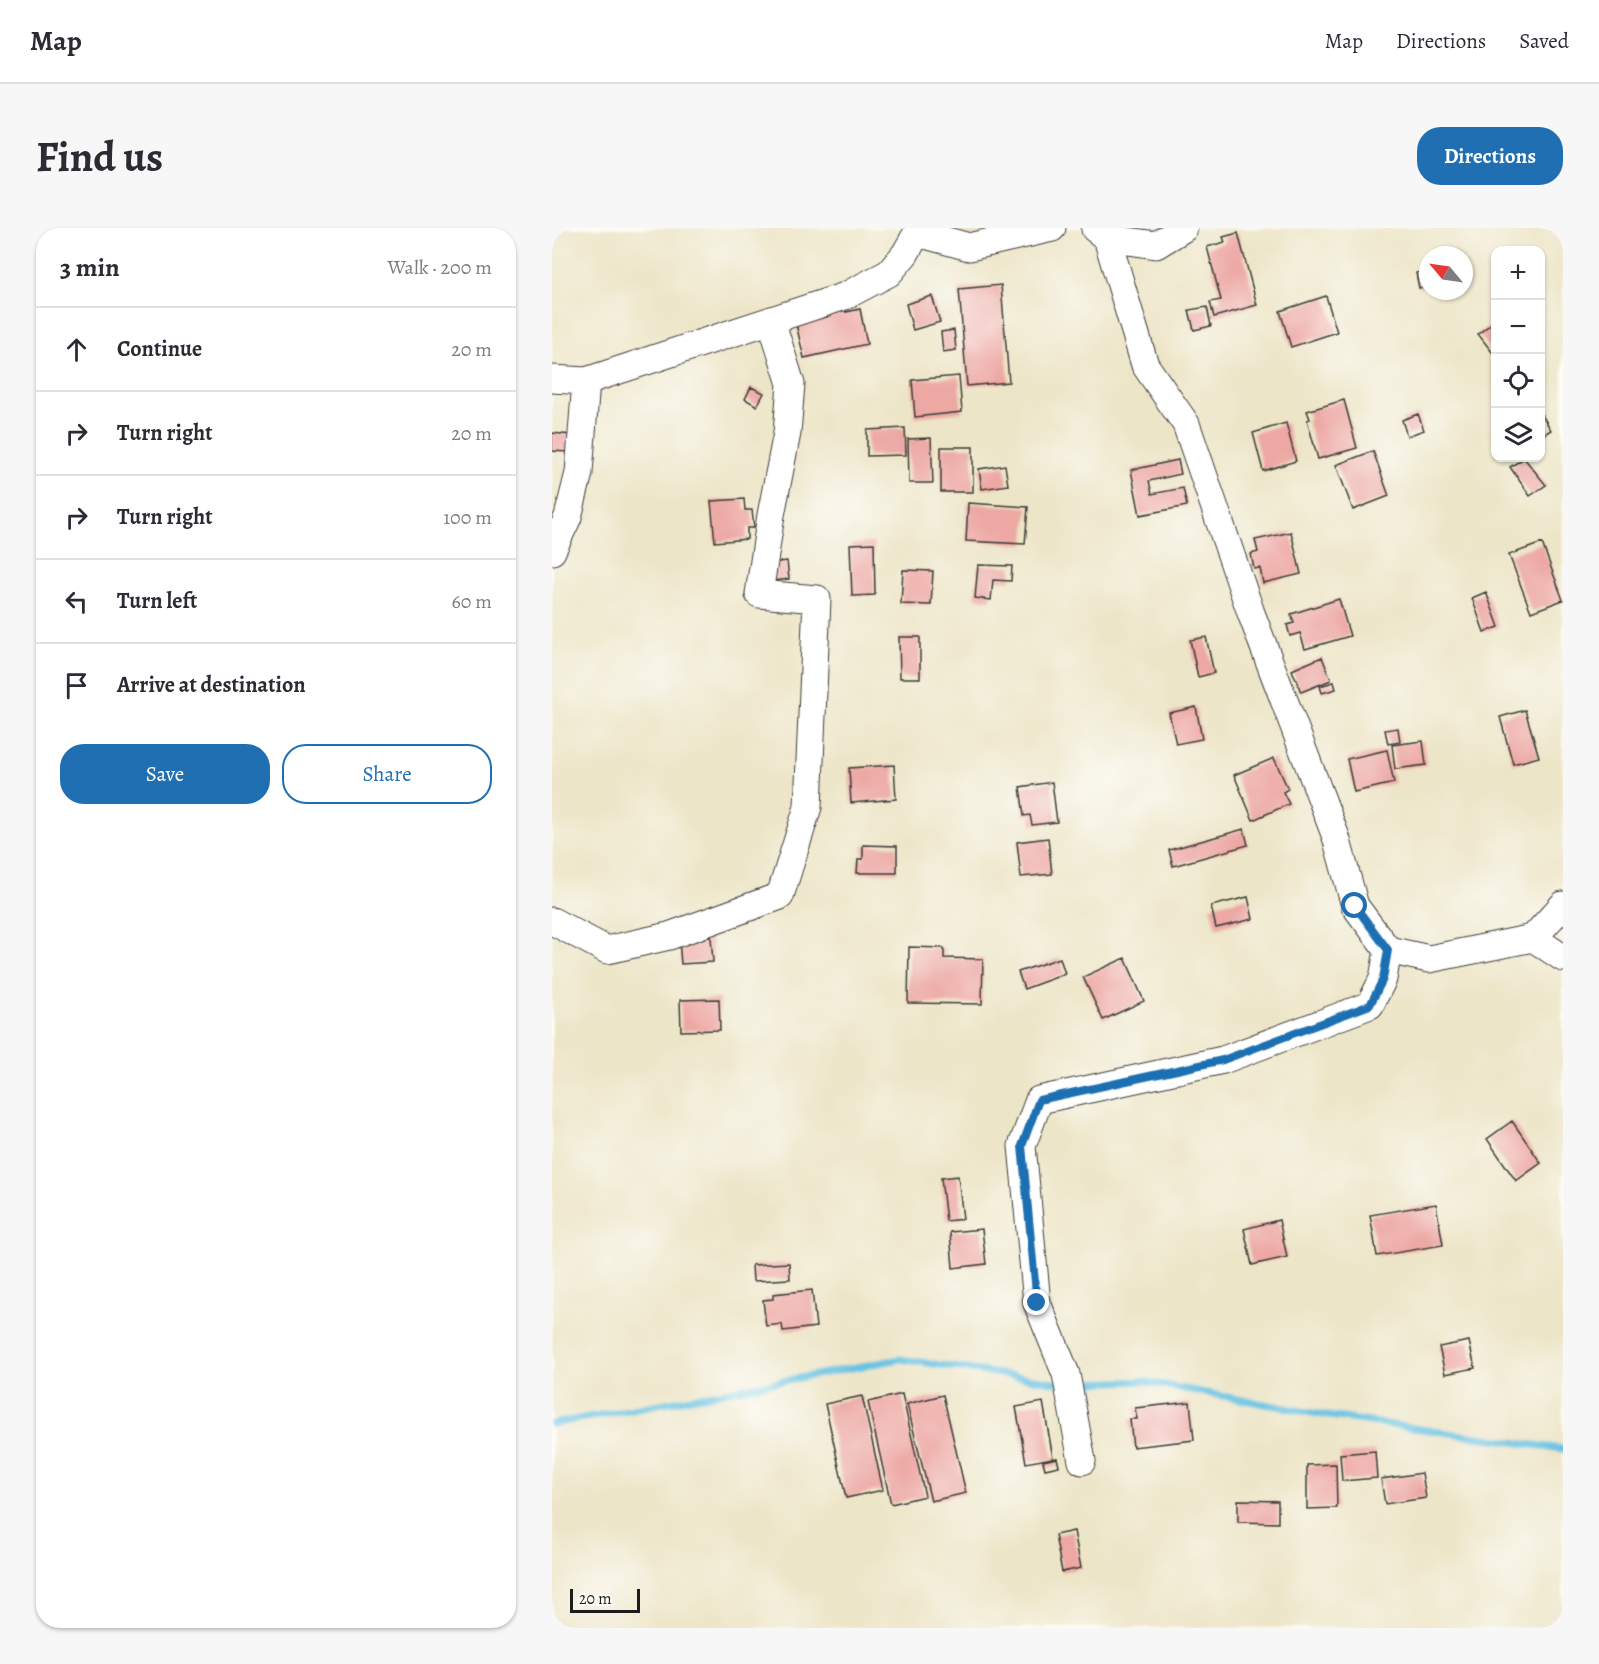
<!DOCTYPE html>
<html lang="en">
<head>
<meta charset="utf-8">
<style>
	:root { --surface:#fff; --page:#f7f7f7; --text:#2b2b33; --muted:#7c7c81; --line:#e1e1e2; --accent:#1f6fb2 }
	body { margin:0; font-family:Alegreya,serif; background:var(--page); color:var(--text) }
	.controls { position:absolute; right:18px; top:18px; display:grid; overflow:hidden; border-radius:12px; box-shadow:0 2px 4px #0004 }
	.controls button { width:54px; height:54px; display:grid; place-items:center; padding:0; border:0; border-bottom:2px solid var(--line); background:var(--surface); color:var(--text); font:30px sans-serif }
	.compass { position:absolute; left:867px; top:18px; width:54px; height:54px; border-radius:50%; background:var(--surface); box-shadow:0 2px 4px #0004; rotate:299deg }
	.scale { position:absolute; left:18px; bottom:15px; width:70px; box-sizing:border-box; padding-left:6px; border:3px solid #1c1c1c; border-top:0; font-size:16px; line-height:21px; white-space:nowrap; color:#1c1c1c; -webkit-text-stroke:4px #fdfcf7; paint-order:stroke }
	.stop { position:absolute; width:18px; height:18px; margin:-14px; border:4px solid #1f6fb2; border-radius:50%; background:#fff }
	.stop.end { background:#1f6fb2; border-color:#fff; box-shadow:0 2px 6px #0008 }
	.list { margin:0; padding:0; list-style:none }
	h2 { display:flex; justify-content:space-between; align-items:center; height:78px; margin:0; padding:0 24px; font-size:26px }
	h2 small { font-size:20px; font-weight:400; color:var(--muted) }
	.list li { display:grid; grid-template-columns:39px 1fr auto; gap:18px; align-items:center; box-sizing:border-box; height:84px; padding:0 24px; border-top:2px solid var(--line) }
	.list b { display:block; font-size:22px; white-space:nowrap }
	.list em { font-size:20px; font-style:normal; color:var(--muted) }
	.actions { display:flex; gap:12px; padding:18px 24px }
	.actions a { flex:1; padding:14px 0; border:2px solid var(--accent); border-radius:24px; text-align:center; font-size:21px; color:var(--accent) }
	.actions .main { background:var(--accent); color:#fff }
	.icon { flex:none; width:33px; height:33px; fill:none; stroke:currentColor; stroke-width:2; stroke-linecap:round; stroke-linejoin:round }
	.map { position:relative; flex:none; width:1011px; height:1400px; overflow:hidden; border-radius:24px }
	header { display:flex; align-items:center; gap:36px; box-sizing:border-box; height:84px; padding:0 30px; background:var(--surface); border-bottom:2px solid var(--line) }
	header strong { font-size:28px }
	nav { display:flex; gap:33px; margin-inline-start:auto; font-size:21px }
	.intro { display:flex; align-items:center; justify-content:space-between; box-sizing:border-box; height:144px; padding:0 36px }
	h1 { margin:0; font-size:42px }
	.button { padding:15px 27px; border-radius:24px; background:var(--accent); color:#fff; font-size:21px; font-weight:700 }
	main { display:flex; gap:36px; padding:0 36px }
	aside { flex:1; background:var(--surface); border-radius:24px; box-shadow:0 2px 4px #0004 }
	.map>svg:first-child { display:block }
</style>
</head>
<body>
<header>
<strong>Map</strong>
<nav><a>Map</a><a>Directions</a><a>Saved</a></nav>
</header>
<div class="intro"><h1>Find us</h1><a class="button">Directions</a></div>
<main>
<aside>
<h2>3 min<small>Walk · 200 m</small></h2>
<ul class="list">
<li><svg class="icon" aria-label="ahead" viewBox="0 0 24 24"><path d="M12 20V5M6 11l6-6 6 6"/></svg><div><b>Continue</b></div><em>20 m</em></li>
<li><svg class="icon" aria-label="right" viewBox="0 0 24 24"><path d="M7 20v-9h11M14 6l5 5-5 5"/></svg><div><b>Turn right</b></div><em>20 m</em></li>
<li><svg class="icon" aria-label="right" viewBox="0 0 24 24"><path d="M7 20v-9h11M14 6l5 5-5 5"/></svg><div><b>Turn right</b></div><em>100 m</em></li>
<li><svg class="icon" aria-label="left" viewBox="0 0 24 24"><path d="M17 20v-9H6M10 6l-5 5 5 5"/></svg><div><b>Turn left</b></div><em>60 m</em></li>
<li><svg class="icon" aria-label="arrive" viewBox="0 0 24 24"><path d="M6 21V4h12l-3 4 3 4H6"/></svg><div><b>Arrive at destination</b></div></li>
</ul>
<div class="actions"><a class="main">Save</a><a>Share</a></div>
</aside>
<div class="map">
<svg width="1011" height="1400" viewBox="0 0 1011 1400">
	<rect width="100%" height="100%" fill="#fdfcf7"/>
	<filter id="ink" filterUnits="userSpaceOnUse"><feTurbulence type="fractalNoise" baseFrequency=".0167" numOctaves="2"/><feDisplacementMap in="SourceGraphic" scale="12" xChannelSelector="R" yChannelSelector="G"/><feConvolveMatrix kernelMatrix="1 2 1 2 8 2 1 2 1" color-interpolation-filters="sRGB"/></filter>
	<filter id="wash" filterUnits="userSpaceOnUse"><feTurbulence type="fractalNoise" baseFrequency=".008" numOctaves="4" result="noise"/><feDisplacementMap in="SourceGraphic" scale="24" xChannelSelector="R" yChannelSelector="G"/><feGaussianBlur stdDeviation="1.35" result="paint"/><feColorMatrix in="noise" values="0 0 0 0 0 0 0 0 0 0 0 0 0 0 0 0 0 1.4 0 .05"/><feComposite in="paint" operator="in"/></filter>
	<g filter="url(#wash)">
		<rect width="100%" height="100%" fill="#ede5c7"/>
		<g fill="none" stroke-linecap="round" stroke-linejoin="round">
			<path stroke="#63c1e1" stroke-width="7" d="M523,1155L590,1153L777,1188L1011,1221
				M0,1196L348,1131L509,1155"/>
		</g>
		<g id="blocks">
			<path fill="#eda8a4" d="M686,5L705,77L662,89L658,74L669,72L655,19L673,14L671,9Z
				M876,42V58L867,60L864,45Z
				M449,57L457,154L415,158L407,61Z
				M380,68L388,94L361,102L354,76Z
				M774,68L785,104L739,119L728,83Z
				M293,79L294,84L308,81L315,116L252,130L244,96L275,89L274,84Z
				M655,79L659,98L642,102L637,82Z
				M944,92V129L926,106Z
				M402,102L404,122L391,124L389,104Z
				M407,148L410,184L363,189L360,152Z
				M199,159L212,165L205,178L193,171Z
				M792,172L805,220L766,231L755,192L758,191L755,183Z
				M866,186L872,202L855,208L850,192Z
				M990,187L999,202L988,209V188Z
				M734,195L744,233L711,243L701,205Z
				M353,200L354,227L315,228V202Z
				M0,205L19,207L17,224L0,223Z
				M379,210L381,255H357L356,211Z
				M389,219H421V264H389Z
				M821,223L837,268L801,282L784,237Z
				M972,230L994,257L978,268L958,239Z
				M626,232L629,246L597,253L600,266L631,260L635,278L588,287L579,242Z
				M453,237L456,257L430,261L427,241Z
				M192,271L193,282H200L202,300H195V311L163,314L159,273Z
				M416,275L476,279L473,316L414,313Z
				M739,304L749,346L711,355L708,340L702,341L699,326L706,324L703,312Z
				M322,315L323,367L300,368L298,316Z
				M990,315L1011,372L979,384L957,327Z
				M235,333L237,351L220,353L218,335Z
				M426,337L460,338L459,353L441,352L439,372L423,370Z
				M351,342L381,343L379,377L349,376Z
				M934,364L947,399L932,404L920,370Z
				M787,371L798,408L753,421L748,405L738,408L735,397L742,395L739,386Z
				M347,409H368V450H348Z
				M654,409L662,445L646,449L638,412Z
				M770,429L779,452L749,464L740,442Z
				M782,454L784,461L770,465L768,458Z
				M644,479L650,511L624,516L617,485Z
				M973,482L987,529L961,536L948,489Z
				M846,500L848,514L836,516L833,502Z
				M871,513L874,537L843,541L840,517Z
				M835,522L842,555L802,564L795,531Z
				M722,530L736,561L731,564L737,576L701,592L682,547Z
				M342,537L344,571L299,575L297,540Z
				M500,554L505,594L480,597L478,587L472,588L468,559Z
				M692,601L696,617L621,638L617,622Z
				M496,610L500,646L469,649L465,614Z
				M311,617L345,618V645H305L306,631H311Z
				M696,669L701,691L664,700L659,678Z
				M159,709L161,734L129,736L127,711Z
				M357,719L392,720V730L431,731L430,776L356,775Z
				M508,730L513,746L472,761L466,744Z
				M573,730L592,773L551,792L531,749Z
				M167,771L168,802L129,803L128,772Z
				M960,893L989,935L964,953L935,911Z
				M406,948L411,991L394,993L389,950Z
				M884,976L891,1017L825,1028L818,987Z
				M727,992L735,1029L700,1037L692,1001Z
				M430,1001L434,1036L401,1040L398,1004Z
				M237,1035L238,1051L201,1053L200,1037Z
				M260,1062L264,1099L231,1103L230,1096L214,1098L211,1072L221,1071V1066Z
				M917,1113L923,1140L893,1146L887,1119Z
				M350,1166L373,1268L339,1276L316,1174Z
				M391,1167L414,1265L379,1273L355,1176Z
				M310,1168L331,1262L294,1270L273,1176Z
				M491,1174L501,1230L474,1235L464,1179Z
				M638,1174L642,1212L581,1219L578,1191H585L583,1180Z
				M823,1223L825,1250L790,1253L788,1226Z
				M505,1230L507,1238L493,1241L491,1233Z
				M784,1236L785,1280L755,1281V1237Z
				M870,1245L874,1270L833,1276L829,1251Z
				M686,1272L726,1273V1295L686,1294Z
				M522,1303L529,1340L510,1344L503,1307Z"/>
		</g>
	</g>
	<g filter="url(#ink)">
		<use href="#blocks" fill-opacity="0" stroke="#3b3a36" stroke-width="1.5"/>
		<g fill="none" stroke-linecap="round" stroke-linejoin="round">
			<g stroke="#3b3a36" stroke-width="29">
				<path id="minor" d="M543,1L555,10L604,17L632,0
					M366,5L417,19L500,0
					M0,151L34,153L293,68L337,45L353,26L368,0
					M0,323L16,289L27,245L34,153
					M0,693L55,722L117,708L228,668L256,579L265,371L207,366L219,287L235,205L239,156L219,92
					M981,710L1011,677
					M836,722L877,731L981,710L1011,730
					M530,1233L514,1146L485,1075L470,918L487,872L671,832L818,777L831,751L836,722L803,678L784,609L699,385L634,196L593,137L555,10"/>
			</g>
			<use href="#minor" stroke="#fff" stroke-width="27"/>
		</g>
	</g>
	<g fill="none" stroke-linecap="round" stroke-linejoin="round" filter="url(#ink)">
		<path stroke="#1f6fb2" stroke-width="8" d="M485,1075L470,918L487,872L671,832L818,777L831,751L836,722L803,678"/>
	</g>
</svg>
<div class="controls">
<button>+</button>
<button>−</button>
<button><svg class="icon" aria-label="locate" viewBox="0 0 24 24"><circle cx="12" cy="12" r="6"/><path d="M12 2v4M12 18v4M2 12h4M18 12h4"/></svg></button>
<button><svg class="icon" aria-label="layers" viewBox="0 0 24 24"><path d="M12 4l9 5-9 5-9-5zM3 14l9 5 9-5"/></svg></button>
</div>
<svg class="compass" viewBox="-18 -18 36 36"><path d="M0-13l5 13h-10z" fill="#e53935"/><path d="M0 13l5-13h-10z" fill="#7c7c81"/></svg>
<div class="scale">20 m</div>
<div class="stop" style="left:803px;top:678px"></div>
<div class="stop end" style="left:485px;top:1075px"></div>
</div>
</main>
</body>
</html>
